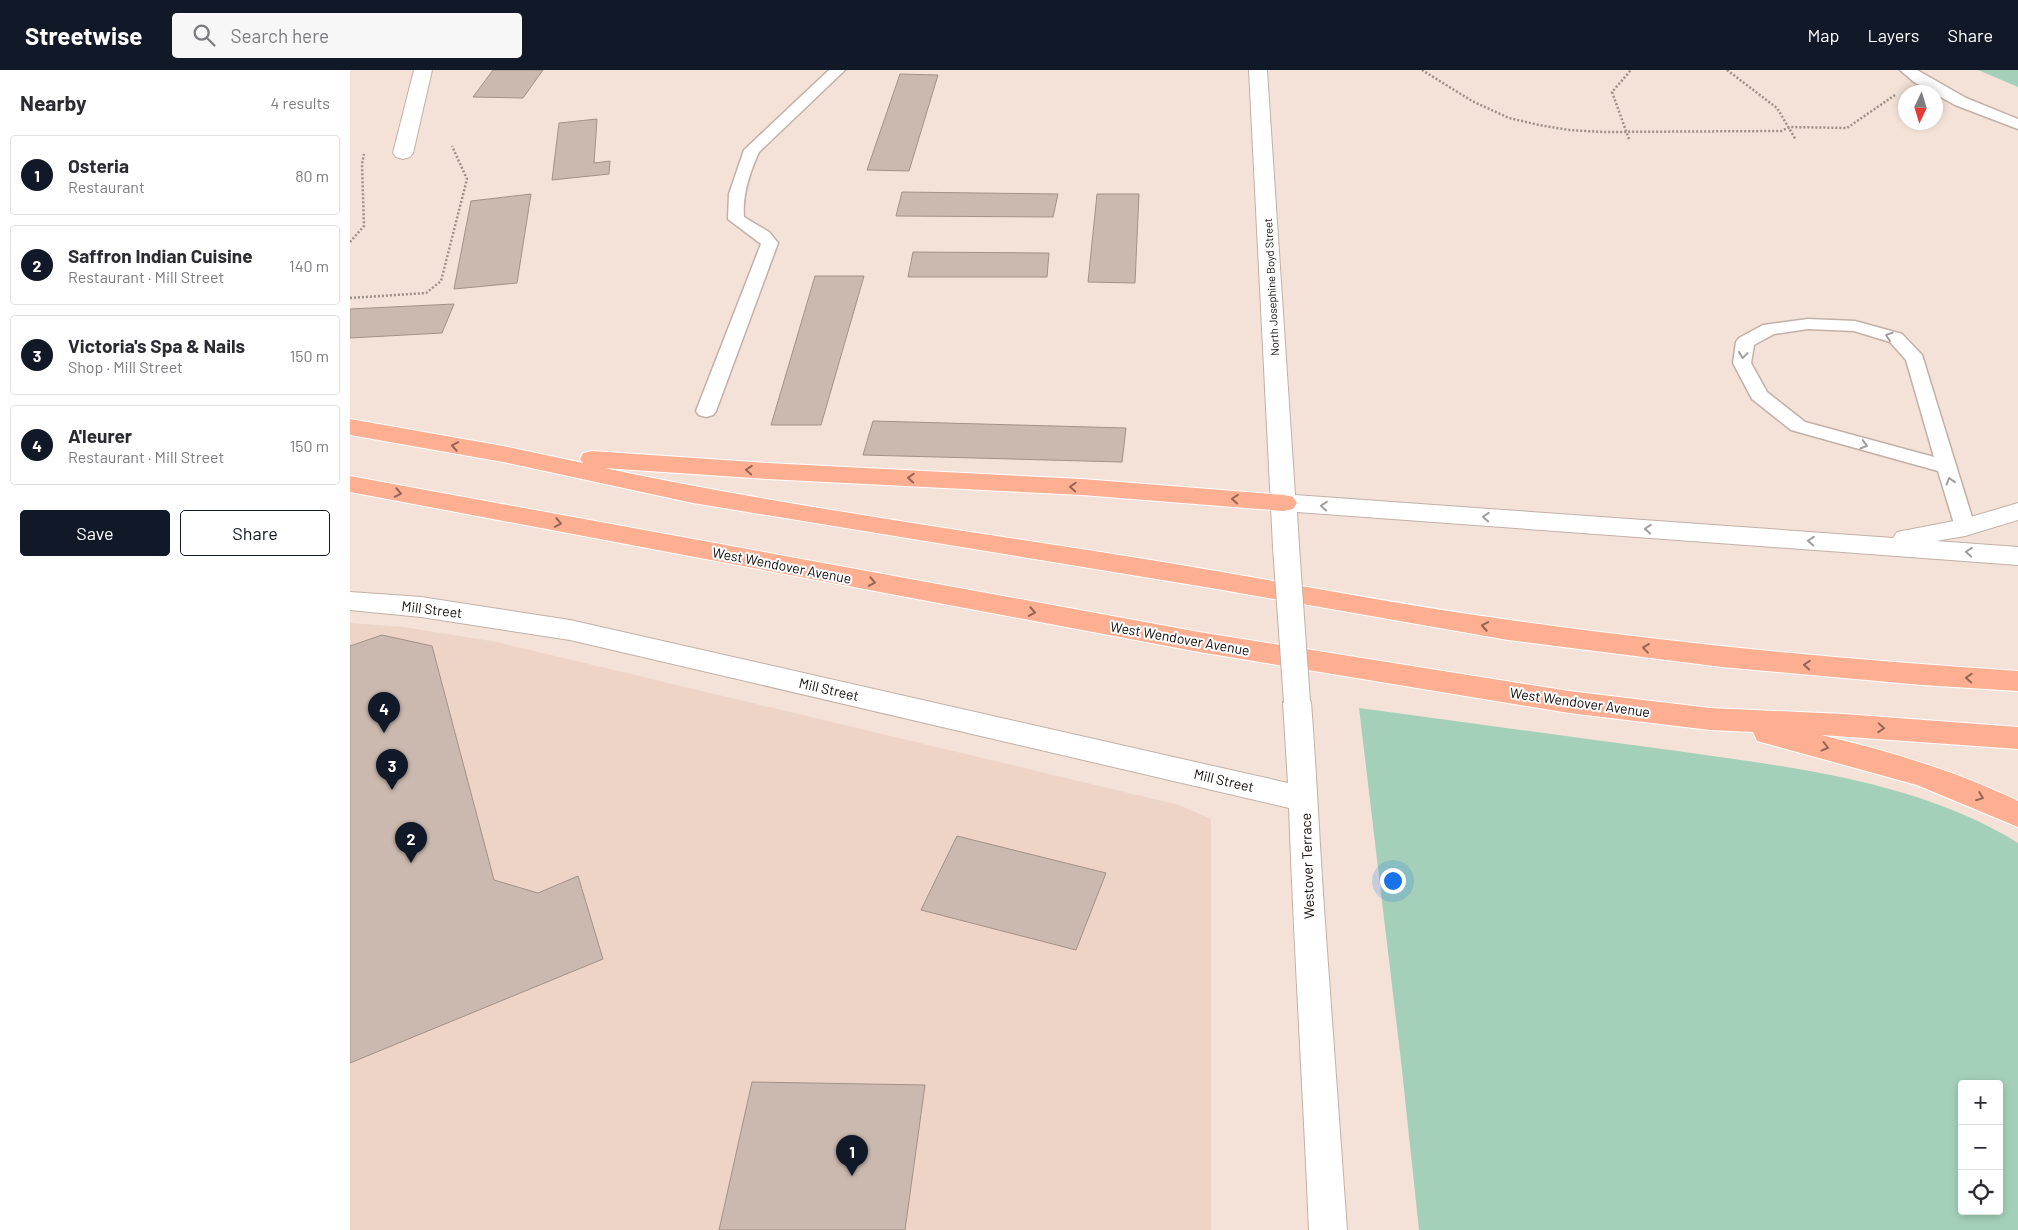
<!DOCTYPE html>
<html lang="en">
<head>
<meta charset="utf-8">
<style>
	:root { --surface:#fff; --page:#f7f7f7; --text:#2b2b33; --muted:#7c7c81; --line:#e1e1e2; --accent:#111827 }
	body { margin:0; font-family:Barlow,sans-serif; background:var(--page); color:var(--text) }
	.controls { position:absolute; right:15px; bottom:15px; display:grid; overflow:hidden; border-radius:5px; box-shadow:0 2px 8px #0003 }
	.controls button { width:45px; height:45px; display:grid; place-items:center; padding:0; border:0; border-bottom:1px solid var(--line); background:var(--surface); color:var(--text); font:25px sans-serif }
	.compass { position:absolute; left:1548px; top:15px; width:45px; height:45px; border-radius:50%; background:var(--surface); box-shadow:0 2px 8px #0003; rotate:184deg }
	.you { position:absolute; left:1042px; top:810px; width:18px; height:18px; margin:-12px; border:4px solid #fff; border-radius:50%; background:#1a73e8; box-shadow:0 0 0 8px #1a73e833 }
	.badge { display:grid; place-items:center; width:32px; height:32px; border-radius:50%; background:var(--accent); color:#fff; font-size:16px; font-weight:700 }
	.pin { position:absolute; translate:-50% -41px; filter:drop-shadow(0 1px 2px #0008) }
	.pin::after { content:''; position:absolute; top:26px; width:18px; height:15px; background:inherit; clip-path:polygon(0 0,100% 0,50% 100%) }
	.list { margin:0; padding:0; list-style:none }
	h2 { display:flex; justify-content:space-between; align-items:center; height:65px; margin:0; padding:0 20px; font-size:21px }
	h2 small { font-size:16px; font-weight:400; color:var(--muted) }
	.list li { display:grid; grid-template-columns:32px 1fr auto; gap:15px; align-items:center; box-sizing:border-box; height:80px; margin:0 10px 10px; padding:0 10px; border:1px solid var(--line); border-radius:5px }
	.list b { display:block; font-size:19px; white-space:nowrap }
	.list p { margin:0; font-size:16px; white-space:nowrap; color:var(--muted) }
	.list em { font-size:16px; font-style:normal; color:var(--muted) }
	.actions { display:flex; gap:10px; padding:15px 20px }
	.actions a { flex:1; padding:11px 0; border:1px solid var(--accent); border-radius:5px; text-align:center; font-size:18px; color:var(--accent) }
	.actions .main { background:var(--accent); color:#fff }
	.icon { flex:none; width:28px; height:28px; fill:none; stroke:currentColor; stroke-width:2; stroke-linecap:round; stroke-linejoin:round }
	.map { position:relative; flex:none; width:1668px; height:1160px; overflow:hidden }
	header { display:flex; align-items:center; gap:30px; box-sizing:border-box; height:70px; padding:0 25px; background:var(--accent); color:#fff }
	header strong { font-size:24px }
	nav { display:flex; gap:28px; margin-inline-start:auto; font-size:18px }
	.search { width:350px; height:45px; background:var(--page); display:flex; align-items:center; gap:12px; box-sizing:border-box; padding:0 18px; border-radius:5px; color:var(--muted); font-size:19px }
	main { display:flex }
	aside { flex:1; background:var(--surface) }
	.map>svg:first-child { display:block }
</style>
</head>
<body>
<header>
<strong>Streetwise</strong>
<div class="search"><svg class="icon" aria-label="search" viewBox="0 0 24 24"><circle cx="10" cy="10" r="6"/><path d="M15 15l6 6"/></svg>Search here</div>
<nav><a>Map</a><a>Layers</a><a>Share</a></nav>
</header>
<main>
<aside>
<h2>Nearby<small>4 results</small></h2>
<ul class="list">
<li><span class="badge">1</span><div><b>Osteria</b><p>Restaurant</p></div><em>80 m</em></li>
<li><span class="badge">2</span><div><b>Saffron Indian Cuisine</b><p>Restaurant · Mill Street</p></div><em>140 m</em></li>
<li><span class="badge">3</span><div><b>Victoria's Spa &amp; Nails</b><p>Shop · Mill Street</p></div><em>150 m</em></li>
<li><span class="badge">4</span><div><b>A'leurer</b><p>Restaurant · Mill Street</p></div><em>150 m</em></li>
</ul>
<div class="actions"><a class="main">Save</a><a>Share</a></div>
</aside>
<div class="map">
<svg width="1668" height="1160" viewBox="0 0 1668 1160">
	<rect width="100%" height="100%" fill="#f4e2d8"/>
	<path fill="#eed4c6" d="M0,553L54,557L147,572L829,735L861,749V1160H0Z"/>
	<path fill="#a4d0b9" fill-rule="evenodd" d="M1628,0H1668V17Z
		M1009,638C1107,651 1206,665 1305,678C1424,695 1564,708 1668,773V1160H1069L1051,991ZM1612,1014H1649V1141H1612Z"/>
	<path fill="#cbb9af" stroke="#a29188" d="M143,0H193L173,28L123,27Z
		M550,4L588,5L559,101L517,100Z
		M247,49L244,93L260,91L259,104L202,110L209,53Z
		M552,122L708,124L703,147L546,146Z
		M181,124L167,213L104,219L121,131Z
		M747,124H789L785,213L738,212Z
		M563,182L699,183L697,207H558Z
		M465,206H514L471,355H421Z
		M104,234L92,263L0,268V239Z
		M523,351L776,358L772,392L513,385Z
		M32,565L82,576L144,810L188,823L228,806L253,889L0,993V576Z
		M607,766L756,803L726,880L571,840Z
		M402,1012L575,1015L555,1160H369Z"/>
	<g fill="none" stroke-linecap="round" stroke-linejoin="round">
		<g stroke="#c2b0a7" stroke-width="3">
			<path id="lane" d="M479,0H495L409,82C400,102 392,125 394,147L419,162L428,173L366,341L363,345L356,347L349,345L346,341L411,174L378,149L379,124L394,80Z
				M1550,0H1567L1616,28L1668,49V59L1605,35L1564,12Z
				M1458,249L1505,251L1552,264L1572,285L1625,457L1622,462L1615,464L1608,462L1605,457L1588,401L1441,360L1402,329L1383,293L1386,272L1389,268L1413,255ZM1458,259L1504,261L1540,272L1556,290L1584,387L1455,352L1417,322L1401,293L1404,275L1424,264Z"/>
		</g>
		<g stroke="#c2b0a7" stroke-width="2">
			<path id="street" d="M64,0H82L63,83L60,87L53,89L46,87L43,83Z"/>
		</g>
		<g stroke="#c2b0a7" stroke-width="2">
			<path id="secondary" d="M899,0H917L945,425L1543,468L1547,462L1614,449L1668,433V450L1615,466L1586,471L1668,477V495L947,442L949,477L945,483L936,486L927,483L923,477Z
				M0,522L71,527L220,550L938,713L933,632L937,624L947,621L957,624L961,632C967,710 970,788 976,866C983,964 990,1062 997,1160H959C953,1019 944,878 939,738L220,570L71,547L0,540Z"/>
		</g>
		<g stroke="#fff" stroke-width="2">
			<path id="highway" d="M0,349L153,376L233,393L230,389L233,383L242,381L417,393L732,409L934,425L943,427L947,433L943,439L934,441L732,425L417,409L254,398C439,437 627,462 813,492C929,511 1044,534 1160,550C1329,574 1498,590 1668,601V621L1572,615L1372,597L1158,570L861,518L343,433L153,392L0,365Z
				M0,406L849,562L1219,621L1360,638L1494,644L1668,657V679L1471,665C1539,681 1606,701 1668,731V757L1567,715L1407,671L1403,662L1360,660L1219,643L849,582L0,422Z"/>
		</g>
		<path stroke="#9d8f88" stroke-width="2.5" stroke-dasharray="2 2" stroke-linecap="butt" d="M1072,0L1122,31L1159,48L1189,55L1219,60L1253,62L1431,61L1440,57L1497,58L1545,25
			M1377,0L1427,38L1446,70
			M1279,69L1262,22L1281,0
			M0,172L14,156L12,94L14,84
			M0,228L76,223L91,211L117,109L102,76"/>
		<use href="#lane" fill="#fff" fill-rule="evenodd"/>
		<use href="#street" fill="#fff" fill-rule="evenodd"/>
		<use href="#secondary" fill="#fff" fill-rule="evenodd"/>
		<use href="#highway" fill="#feaf92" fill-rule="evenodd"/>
		<g stroke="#c2b0a7" stroke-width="28" stroke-linecap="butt">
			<path id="secondary-bridge" d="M936,477L947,632"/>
		</g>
		<use href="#secondary-bridge" stroke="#fff" stroke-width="26"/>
	</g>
	<defs><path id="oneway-chevron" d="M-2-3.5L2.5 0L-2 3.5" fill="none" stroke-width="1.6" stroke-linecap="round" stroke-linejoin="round" transform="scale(1.25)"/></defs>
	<g stroke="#a09e9d">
		<use href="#oneway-chevron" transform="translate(1539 266) rotate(-161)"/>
		<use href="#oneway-chevron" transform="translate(1393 285) rotate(98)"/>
		<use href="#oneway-chevron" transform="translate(1514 375) rotate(16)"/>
		<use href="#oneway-chevron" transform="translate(1600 411) rotate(-107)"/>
		<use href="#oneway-chevron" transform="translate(974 436) rotate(-176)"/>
		<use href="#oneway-chevron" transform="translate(1136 447) rotate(-176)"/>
		<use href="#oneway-chevron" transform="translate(1298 459) rotate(-176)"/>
		<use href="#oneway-chevron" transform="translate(1461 471) rotate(-176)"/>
		<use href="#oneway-chevron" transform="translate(1619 482) rotate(-176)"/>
	</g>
	<g stroke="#946654">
		<use href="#oneway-chevron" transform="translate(105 376) rotate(-170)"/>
		<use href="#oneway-chevron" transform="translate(399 400) rotate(-176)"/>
		<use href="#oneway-chevron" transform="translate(561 408) rotate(-177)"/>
		<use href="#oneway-chevron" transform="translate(723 417) rotate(-177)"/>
		<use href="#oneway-chevron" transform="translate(48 423) rotate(11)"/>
		<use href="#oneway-chevron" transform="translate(885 429) rotate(-175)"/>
		<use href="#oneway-chevron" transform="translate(208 453) rotate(11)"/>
		<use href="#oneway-chevron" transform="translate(522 512) rotate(11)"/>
		<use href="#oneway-chevron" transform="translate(682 542) rotate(10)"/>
		<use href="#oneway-chevron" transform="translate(1135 556) rotate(-170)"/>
		<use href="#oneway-chevron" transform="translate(1296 578) rotate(-173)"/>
		<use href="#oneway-chevron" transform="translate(1457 595) rotate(-175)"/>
		<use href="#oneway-chevron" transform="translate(1619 608) rotate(-177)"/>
		<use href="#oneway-chevron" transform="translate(1531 658) rotate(4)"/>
		<use href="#oneway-chevron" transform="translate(1475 677) rotate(14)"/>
		<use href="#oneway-chevron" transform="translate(1630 727) rotate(21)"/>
	</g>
	<g text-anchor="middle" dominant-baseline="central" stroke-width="4" stroke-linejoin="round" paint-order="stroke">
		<g font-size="11" fill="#120c09" stroke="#fff">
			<text transform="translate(921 217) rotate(-93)">North Josephine Boyd Street</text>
		</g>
		<g font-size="14" fill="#120c09" stroke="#fff">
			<text transform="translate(432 495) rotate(11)">West Wendover Avenue</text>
			<text transform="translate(82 539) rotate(7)">Mill Street</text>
			<text transform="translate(830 568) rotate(10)">West Wendover Avenue</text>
			<text transform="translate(479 619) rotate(13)">Mill Street</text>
			<text transform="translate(1230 632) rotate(8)">West Wendover Avenue</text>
			<text transform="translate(874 710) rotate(13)">Mill Street</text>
			<text transform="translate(957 796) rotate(-92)">Westover Terrace</text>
		</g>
	</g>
</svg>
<div class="controls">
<button>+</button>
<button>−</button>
<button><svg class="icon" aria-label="locate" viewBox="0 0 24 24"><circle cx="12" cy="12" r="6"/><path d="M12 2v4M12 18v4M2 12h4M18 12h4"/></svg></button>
</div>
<svg class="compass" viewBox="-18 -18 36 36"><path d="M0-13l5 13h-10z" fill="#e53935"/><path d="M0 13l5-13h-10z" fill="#7c7c81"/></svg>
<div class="you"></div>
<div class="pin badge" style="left:502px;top:1106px">1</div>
<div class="pin badge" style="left:61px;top:793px">2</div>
<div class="pin badge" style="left:42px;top:720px">3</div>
<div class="pin badge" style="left:34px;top:663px">4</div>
</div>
</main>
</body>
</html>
